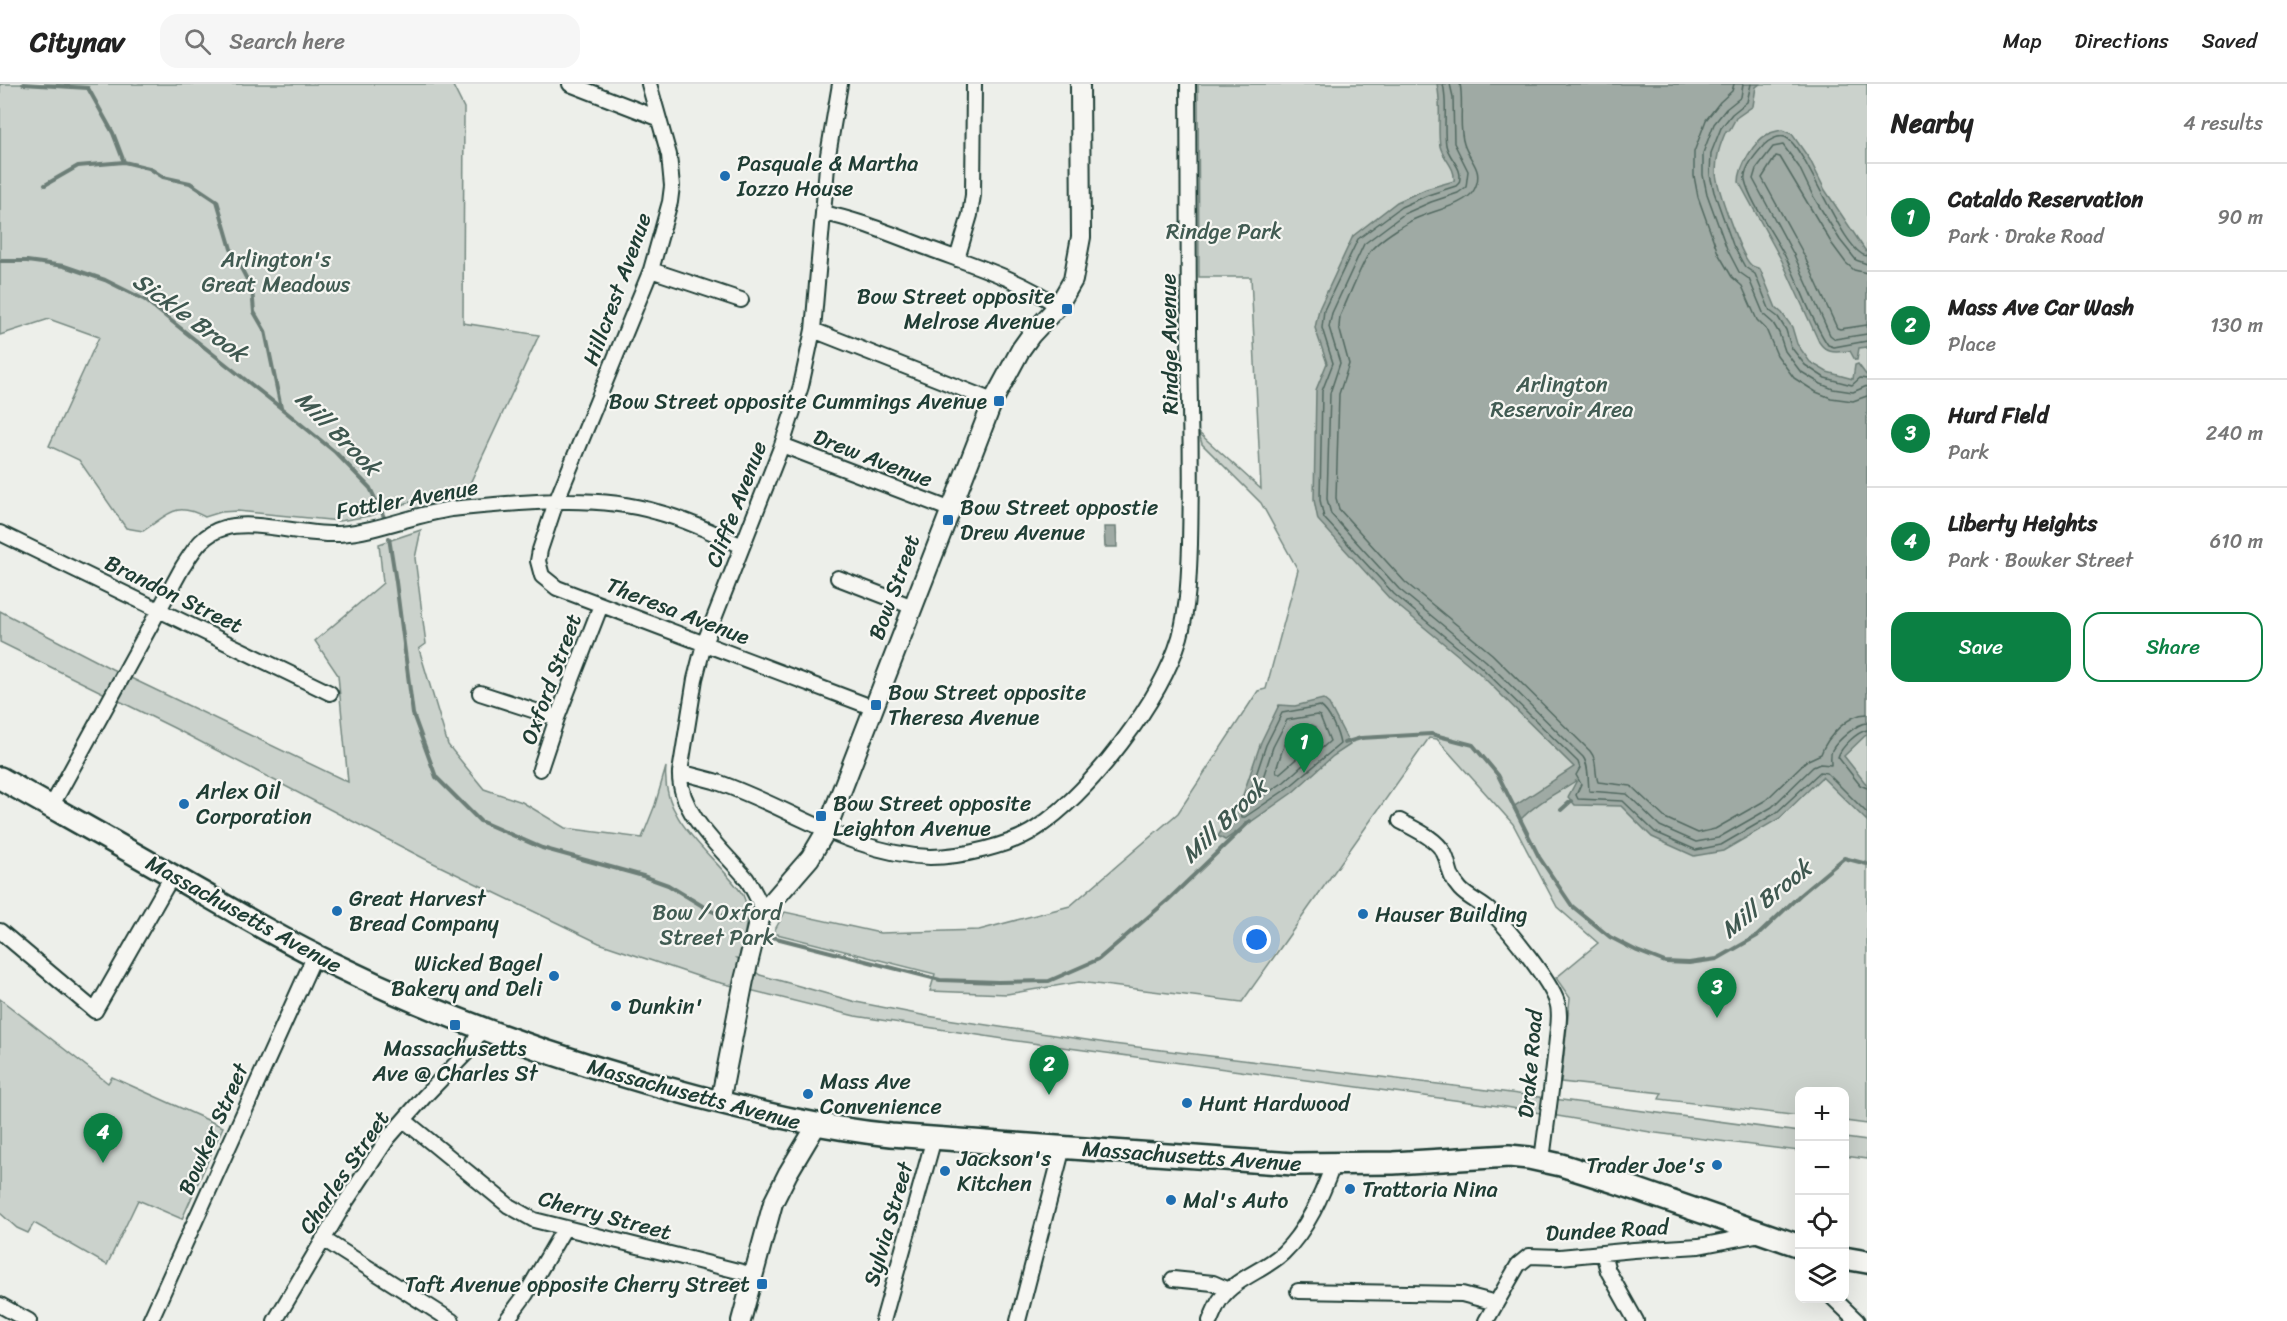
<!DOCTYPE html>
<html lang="en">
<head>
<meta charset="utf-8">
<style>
	:root { --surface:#fff; --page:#f6f6f6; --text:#222; --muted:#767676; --line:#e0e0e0; --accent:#0b8043 }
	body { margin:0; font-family:Sriracha,sans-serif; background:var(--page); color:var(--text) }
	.controls { position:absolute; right:18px; bottom:18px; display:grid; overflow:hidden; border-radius:12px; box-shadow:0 6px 24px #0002 }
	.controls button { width:54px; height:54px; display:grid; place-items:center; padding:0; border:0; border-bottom:2px solid var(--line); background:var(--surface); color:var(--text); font:30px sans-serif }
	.you { position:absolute; left:1257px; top:856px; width:21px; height:21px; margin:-15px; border:4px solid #fff; border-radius:50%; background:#1a73e8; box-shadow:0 0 0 9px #1a73e833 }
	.badge { display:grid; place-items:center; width:39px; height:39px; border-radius:50%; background:var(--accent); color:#fff; font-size:20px; font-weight:700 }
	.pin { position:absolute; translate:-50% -50px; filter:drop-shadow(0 2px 3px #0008) }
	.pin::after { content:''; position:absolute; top:32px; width:21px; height:18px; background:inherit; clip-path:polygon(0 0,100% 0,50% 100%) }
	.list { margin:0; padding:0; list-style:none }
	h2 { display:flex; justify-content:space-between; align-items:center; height:78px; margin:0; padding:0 24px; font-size:26px }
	h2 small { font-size:20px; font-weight:400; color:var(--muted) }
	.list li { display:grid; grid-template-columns:39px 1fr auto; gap:18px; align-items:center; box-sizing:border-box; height:108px; padding:0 24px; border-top:2px solid var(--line) }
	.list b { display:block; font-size:22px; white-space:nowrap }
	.list p { margin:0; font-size:20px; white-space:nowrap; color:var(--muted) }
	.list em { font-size:20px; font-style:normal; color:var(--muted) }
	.actions { display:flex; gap:12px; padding:18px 24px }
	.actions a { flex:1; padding:14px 0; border:2px solid var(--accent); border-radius:18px; text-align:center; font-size:21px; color:var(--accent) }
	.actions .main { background:var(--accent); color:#fff }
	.icon { flex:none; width:33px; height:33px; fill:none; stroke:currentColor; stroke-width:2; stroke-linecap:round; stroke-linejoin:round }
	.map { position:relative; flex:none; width:1867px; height:1237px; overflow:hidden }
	header { display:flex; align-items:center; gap:36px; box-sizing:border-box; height:84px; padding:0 30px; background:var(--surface); border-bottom:2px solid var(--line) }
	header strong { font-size:28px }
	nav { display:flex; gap:33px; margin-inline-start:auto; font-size:21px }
	.search { width:420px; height:54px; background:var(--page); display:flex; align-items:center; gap:15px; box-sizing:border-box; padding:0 21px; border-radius:18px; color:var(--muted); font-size:22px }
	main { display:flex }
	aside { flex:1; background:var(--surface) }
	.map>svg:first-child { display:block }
</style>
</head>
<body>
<header>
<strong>Citynav</strong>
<div class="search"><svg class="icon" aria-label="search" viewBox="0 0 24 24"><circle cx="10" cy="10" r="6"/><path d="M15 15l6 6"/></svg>Search here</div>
<nav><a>Map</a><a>Directions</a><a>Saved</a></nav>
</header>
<main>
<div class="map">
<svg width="1867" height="1237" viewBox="0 0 1867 1237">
	<rect width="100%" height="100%" fill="#edefea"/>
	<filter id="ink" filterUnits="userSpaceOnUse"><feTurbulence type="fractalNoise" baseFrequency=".0167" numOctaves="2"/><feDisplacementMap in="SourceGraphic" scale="12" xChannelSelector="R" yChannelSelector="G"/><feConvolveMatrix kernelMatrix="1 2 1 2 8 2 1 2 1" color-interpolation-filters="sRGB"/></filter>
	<g filter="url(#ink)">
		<path fill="#cbd2cc" stroke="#758880" stroke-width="1.5" d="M0,0H452L464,24L463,239L539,251L466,408V415L413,425L410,418L369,432L340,437L237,427L221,428L205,433C175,417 169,430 143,447L126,444L79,376L49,362L99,253L49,235L0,251Z
			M1198,0H1867V1040L1845,1037L1844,1008H1800L1799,1032L1659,1015L1662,1009L1561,998L1570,914L1556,894L1598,859L1557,823L1513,740L1437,655L1429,654L1242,918L1079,898L1007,910L930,907L935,890L773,849L785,828L880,849L979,846L1070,822L1178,729L1258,607L1266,605L1298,486L1261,419L1202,360L1199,349L1261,405L1251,193H1199Z
			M421,446L415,474L426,560L419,565L448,661L484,705L522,718L565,744L642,754L655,721L666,683C660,738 715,770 743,811C752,831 743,853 739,874H737L760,891L856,918L927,932L1113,960L1503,1008L1799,1048V1067L1656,1049L1506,1023L1017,957L855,932L709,896L599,859L425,775L174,644L0,558V527L112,585L348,698L338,591L315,557L383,499L379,460Z
			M0,915L108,999L112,993L223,1043L182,1135L138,1116L107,1181L34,1139L28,1149L17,1144L0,1129Z
			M1845,1054L1867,1057V1075L1845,1072Z"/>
		<path fill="#9faaa4" stroke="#6c7e77" stroke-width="1.5" d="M1437,0H1760L1756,3L1753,22L1736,34L1729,47H1726C1720,61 1716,72 1716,88C1716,101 1741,173 1751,181C1753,183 1757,183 1760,185L1776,224L1782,229L1792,243L1797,260L1810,278L1827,288L1853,295L1855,281L1858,280L1867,292V650L1844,672L1867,701V737L1822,693L1780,734L1723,767L1694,772L1652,753L1621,722L1575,721L1568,713L1577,696C1556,710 1537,718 1520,736L1513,723L1574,683L1477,587L1390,515L1318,436L1314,416L1316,306L1327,279L1315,244L1319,225L1353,152L1397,118L1426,105L1454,97C1456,83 1443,75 1440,62C1437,42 1442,21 1437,0Z
			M1782,46L1792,50L1810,76L1825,106L1867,169V263L1859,264L1857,276H1855L1850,267C1835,268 1828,271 1819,258L1782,177L1739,98C1739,83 1754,57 1768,50C1772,48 1777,47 1782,46Z
			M1104,443H1116L1117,463H1105Z
			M1323,615L1329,620L1350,661L1333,672L1292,709L1225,756L1218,752L1241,717L1261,658L1279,621L1295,622Z"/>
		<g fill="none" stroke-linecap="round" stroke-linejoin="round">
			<path stroke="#526961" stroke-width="1.5" d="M1443,0C1448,20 1443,41 1446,61C1449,76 1464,83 1459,99L1456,102L1428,111L1401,123L1358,155L1324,226L1322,244L1333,279L1322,307L1320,416L1324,434L1394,510L1481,583L1578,678L1580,684L1576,691L1581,700L1576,711L1578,715L1623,717L1655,748L1696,766L1721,761L1776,729L1820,688L1827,689L1867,729
				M1450,0L1453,13L1454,59L1468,87L1466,103L1458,109L1431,118L1404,130L1364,160L1332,229L1329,243L1340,279L1330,309L1327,415L1331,430L1399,505L1486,577L1583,673C1589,681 1588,697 1589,707L1627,710L1660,742L1696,758L1718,754L1772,723L1813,683L1820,680L1831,681C1831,676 1830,671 1832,666C1837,657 1857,639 1867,639
				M1460,0C1464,19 1458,42 1464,60C1469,77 1485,85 1474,106C1466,122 1425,128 1409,138C1397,145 1381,155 1372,165C1363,175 1347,218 1340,232L1339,243L1349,280L1339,310L1336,414L1339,425L1405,498L1492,570L1590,667C1598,677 1594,687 1598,698L1631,702L1665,734L1698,749L1715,745L1766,716L1806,677L1821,670C1827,653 1848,630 1867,630
				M1734,0L1732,7L1720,18L1706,36L1694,68V92L1698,113L1718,169L1732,193L1742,202L1757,236L1766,245L1777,271L1794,294L1816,308L1831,314L1853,317L1867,312
				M1743,0L1741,13L1726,25L1714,40L1703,69V91L1707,110L1727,165L1739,188L1749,195L1764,231L1773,239L1779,249L1785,267L1800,287L1821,300L1833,305L1853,308L1867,302
				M1751,0L1747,18L1732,30L1721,44L1711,69L1710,91L1714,108L1733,161L1745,183L1755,190L1770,227L1778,233L1786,246L1791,263L1805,281L1825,294L1852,301L1860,294L1867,295
				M1867,172C1842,169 1806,61 1785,53C1778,51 1769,56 1764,61C1757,69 1743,84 1745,96C1749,116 1776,154 1786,174C1801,202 1810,235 1828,261L1834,263L1867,257
				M1867,180L1856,176L1840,156L1813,112L1799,83L1783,61L1773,63L1756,85L1753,95L1794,171L1830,251L1835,255L1867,250
				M1867,189L1854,186L1846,179L1832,160L1780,73L1776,72L1762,94L1802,167L1837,244L1840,245L1867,241
				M1320,622C1330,628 1338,649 1340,660L1288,704L1245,733H1242L1241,730L1247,718L1266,661L1282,629Z
				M1317,631L1320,632L1330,657L1284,698L1263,712H1260L1258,709L1273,663L1287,636Z
				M1312,641L1316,643L1319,655L1280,689H1277L1276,686L1282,667L1292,645Z
				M1867,646C1857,648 1841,663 1838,673L1860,701L1867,704"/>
			<path stroke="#6c7e77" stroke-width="4" d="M23,0L88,4L113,49L124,78L149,84L163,93L190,99L217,117L231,165L252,205L254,228L265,247L281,324L335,368L370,404L384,433
				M45,101L78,82L124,78
				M0,177H27L64,182L105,196L145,216L281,324
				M389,454L396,498L413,630L436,693L480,737L542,764L643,792L668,801L709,826L740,839
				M1344,659L1361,654L1431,650L1473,661L1498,691L1539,773L1572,822L1610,853L1637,867L1665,878L1689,879L1717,875L1757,852L1800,811L1844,774L1867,780
				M1561,726L1571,717
				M772,853L940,896L998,898L1049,897L1099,875L1168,816L1250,737"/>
			<g stroke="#1f3d34" stroke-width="18">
				<path id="street" d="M570,0L658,34
					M649,0L669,71L672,102L670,118L651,186L556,418L540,466L538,477L542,492L557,504L874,624
					M823,129C859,136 893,151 928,164C973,181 1019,195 1058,222
					M957,175L970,131L973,111L974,0
					M651,186L741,216
					M813,246L993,317
					M782,361L949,425
					M0,449L330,609
					M838,494L913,523
					M480,609L557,634
					M540,685L557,634L601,521
					M680,688C691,691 703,694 714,697C787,721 850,770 930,773C960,773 1011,762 1037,744C1091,707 1161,617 1180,553C1188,523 1189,491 1190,460C1191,415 1191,370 1190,324C1188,216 1189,108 1188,0
					M51,723L182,484C193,467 202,450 224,444C256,435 303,452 339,450C378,447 413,431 451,425C516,419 594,409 657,428C687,436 714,449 742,462
					M1400,737C1414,745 1436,754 1444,769C1451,783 1447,790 1460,805C1469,815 1484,820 1493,830C1510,847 1550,897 1557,918C1561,929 1558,943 1557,954C1553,995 1547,1036 1542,1076
					M764,827C758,816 753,804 746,794C722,765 678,729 680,688L695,595L704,560L782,361L801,302L813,246L828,71L840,0
					M0,847L95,927L172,792
					M404,1036L509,1122L534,1136L754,1191
					M323,1155L452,1237
					M1603,1169L1608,1187L1636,1237
					M1173,1195L1213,1199L1229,1206
					M1298,1207L1462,1210L1496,1219
					M1833,1214L1857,1237
					M0,1221L29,1237
					M150,1237L315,871
					M275,1237L345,1119L388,1054L424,1013L472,963L481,943
					M506,1237L526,1210L564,1145
					M883,1237L934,1054
					M1018,1237L1063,1063
					M1210,1237C1213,1230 1216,1222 1220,1216C1235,1194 1264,1187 1283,1169C1307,1146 1322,1111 1333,1081
					M1486,1237L1518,1181L1529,1172L1560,1173L1634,1166L1699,1162L1761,1150"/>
			</g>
			<g stroke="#1f3d34" stroke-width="22">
				<path id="secondary" d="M720,1018L744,896L758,839L764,827L810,774L826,747L993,317L1021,265L1031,251L1058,222L1073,196L1081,153L1080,0
					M741,1237L773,1119L788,1089L816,1042"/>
			</g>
			<g stroke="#1f3d34" stroke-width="26">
				<path id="primary" d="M0,694C58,727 116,759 173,792C227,823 280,855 335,881C450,937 572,980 696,1012C761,1029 823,1044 891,1051L1293,1080L1393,1079L1509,1072L1529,1074L1561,1081L1615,1098L1800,1162
					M1844,1174L1867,1178"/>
			</g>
			<use href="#street" stroke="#f6f6f2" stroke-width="14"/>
			<use href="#secondary" stroke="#f6f6f2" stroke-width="18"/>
			<use href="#primary" stroke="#f6f6f2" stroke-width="21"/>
		</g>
	</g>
	<g fill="#1f6fb2" stroke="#f6f6f2" stroke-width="2">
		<circle cx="725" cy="92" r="6"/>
		<rect x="1061" y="219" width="12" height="12" rx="3"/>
		<rect x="993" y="311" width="12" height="12" rx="3"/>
		<rect x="942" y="430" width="12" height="12" rx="3"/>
		<rect x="870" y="615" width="12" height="12" rx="3"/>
		<circle cx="184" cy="720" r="6"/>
		<rect x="815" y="726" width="12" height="12" rx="3"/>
		<circle cx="337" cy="827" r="6"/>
		<circle cx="1363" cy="830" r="6"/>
		<circle cx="554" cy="892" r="6"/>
		<circle cx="616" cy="922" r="6"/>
		<rect x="449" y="935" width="12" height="12" rx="3"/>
		<circle cx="808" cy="1010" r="6"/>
		<circle cx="1187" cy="1019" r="6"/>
		<circle cx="1717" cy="1081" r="6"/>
		<circle cx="945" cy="1087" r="6"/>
		<circle cx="1350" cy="1105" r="6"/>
		<circle cx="1171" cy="1116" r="6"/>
		<rect x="756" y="1194" width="12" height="12" rx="3"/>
	</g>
	<g text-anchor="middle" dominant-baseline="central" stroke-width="4.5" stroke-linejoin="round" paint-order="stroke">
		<g font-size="22" fill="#1f3d34" stroke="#f6f6f2" text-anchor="start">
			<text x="737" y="79">Pasquale &amp; Martha<tspan x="737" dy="25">Iozzo House</tspan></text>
			<text x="1055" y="212" text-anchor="end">Bow Street opposite<tspan x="1055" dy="25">Melrose Avenue</tspan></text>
			<text x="987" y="317" text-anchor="end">Bow Street opposite Cummings Avenue</text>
			<text x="960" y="423">Bow Street oppostie<tspan x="960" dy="25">Drew Avenue</tspan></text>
			<text x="888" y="608">Bow Street opposite<tspan x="888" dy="25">Theresa Avenue</tspan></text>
			<text x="196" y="707">Arlex Oil<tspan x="196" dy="25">Corporation</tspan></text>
			<text x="833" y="719">Bow Street opposite<tspan x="833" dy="25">Leighton Avenue</tspan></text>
			<text x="349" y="814">Great Harvest<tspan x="349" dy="25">Bread Company</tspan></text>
			<text x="1375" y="830">Hauser Building</text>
			<text x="542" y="879" text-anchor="end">Wicked Bagel<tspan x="542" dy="25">Bakery and Deli</tspan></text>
			<text x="628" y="922">Dunkin'</text>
			<text x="455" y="964" text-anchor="middle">Massachusetts<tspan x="455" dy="25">Ave @ Charles St</tspan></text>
			<text x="820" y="997">Mass Ave<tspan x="820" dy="25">Convenience</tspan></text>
			<text x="1199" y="1019">Hunt Hardwood</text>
			<text x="957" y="1074">Jackson's<tspan x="957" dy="25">Kitchen</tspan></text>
			<text x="1705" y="1081" text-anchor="end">Trader Joe's</text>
			<text x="1362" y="1105">Trattoria Nina</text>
			<text x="1183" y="1116">Mal's Auto</text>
			<text x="750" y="1200" text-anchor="end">Taft Avenue opposite Cherry Street</text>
		</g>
		<g font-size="22" fill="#415b52" stroke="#f6f6f2">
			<text x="1224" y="147">Rindge Park</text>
			<text x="276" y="175">Arlington's<tspan x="276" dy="25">Great Meadows</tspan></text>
			<text x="1562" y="300">Arlington<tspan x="1562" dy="25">Reservoir Area</tspan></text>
			<text x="717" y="828">Bow / Oxford<tspan x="717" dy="25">Street Park</tspan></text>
		</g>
		<g font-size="22" fill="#1f3d34" stroke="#f6f6f2">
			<text transform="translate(617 205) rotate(-70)">Hillcrest Avenue</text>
			<text transform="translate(1169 260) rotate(-91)">Rindge Avenue</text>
			<text transform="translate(873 374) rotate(21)">Drew Avenue</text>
			<text transform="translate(407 415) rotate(-10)">Fottler Avenue</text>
			<text transform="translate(736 420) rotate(-69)">Cliffe Avenue</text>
			<text transform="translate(894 503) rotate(-70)">Bow Street</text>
			<text transform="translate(174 510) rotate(26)">Brandon Street</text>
			<text transform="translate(678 527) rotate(21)">Theresa Avenue</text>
			<text transform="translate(551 595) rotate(-70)">Oxford Street</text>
			<text transform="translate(244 830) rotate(29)">Massachusetts Avenue</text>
			<text transform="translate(1530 980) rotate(-85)">Drake Road</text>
			<text transform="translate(694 1010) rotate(15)">Massachusetts Avenue</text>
			<text transform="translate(213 1045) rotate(-66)">Bowker Street</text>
			<text transform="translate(1192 1072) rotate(4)">Massachusetts Avenue</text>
			<text transform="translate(344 1088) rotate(-56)">Charles Street</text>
			<text transform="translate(605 1131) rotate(15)">Cherry Street</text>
			<text transform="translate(888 1140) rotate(-74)">Sylvia Street</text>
			<text transform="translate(1607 1146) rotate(-3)">Dundee Road</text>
		</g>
		<g font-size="24" font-style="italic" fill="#3f5850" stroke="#f6f6f2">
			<text transform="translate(190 233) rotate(36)">Sickle Brook</text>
			<text transform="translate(338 349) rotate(45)">Mill Brook</text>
			<text transform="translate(1224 737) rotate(-44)">Mill Brook</text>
			<text transform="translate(1766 815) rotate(-39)">Mill Brook</text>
		</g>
	</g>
</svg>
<div class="controls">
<button>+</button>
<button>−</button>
<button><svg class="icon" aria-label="locate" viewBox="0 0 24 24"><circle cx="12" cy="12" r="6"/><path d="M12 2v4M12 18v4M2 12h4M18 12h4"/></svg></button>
<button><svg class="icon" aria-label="layers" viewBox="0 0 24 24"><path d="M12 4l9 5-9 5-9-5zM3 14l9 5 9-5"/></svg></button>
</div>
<div class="you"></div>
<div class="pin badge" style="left:1304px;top:689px">1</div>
<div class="pin badge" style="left:1049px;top:1011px">2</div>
<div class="pin badge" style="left:1717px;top:934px">3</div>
<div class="pin badge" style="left:103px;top:1079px">4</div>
</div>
<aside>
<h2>Nearby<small>4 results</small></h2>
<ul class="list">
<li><span class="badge">1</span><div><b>Cataldo Reservation</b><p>Park · Drake Road</p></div><em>90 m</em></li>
<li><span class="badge">2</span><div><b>Mass Ave Car Wash</b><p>Place</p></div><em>130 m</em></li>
<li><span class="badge">3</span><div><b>Hurd Field</b><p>Park</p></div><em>240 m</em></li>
<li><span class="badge">4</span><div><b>Liberty Heights</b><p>Park · Bowker Street</p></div><em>610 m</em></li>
</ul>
<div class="actions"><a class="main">Save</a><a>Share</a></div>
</aside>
</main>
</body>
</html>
